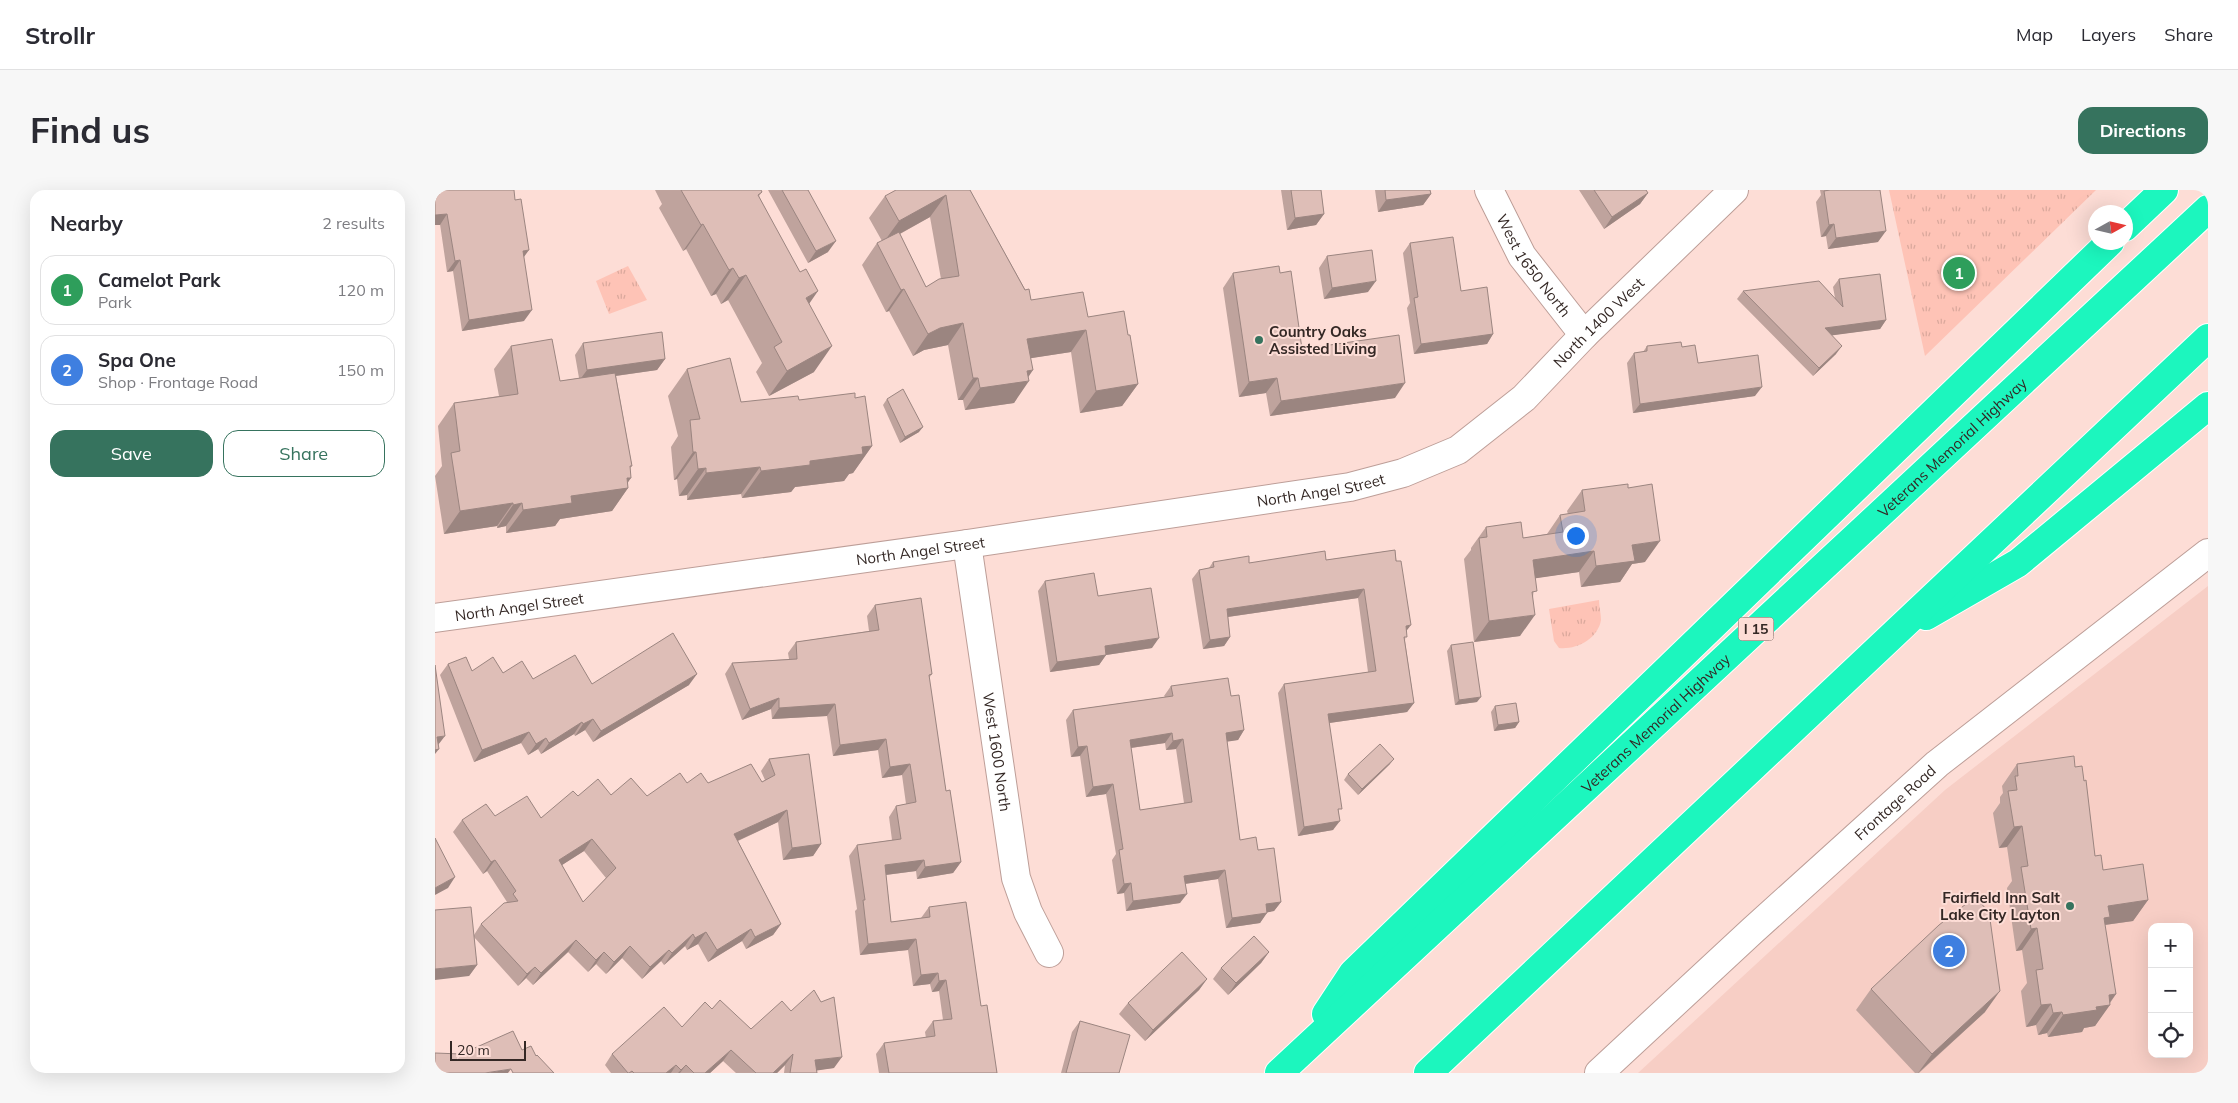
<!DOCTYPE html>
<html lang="en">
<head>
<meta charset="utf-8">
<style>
	:root { --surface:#fff; --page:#f7f7f7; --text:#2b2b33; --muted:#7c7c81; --line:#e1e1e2; --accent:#36735e }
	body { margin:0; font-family:Mulish,sans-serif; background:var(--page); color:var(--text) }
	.controls { position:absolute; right:15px; bottom:15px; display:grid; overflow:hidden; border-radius:10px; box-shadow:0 5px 20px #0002 }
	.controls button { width:45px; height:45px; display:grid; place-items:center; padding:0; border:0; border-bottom:1px solid var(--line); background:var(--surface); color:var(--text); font:25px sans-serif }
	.compass { position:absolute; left:1653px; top:15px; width:45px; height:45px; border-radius:50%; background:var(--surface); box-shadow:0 5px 20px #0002; rotate:82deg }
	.scale { position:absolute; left:15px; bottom:12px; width:76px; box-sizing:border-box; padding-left:5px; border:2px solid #342825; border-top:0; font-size:14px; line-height:18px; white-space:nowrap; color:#342825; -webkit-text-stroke:4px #fdddd6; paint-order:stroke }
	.you { position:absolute; left:1140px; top:345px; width:18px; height:18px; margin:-12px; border:4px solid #fff; border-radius:50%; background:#1a73e8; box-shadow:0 0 0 8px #1a73e833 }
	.badge { display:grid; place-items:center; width:32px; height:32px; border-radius:50%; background:var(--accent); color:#fff; font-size:16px; font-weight:700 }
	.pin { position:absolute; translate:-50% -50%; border:2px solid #fff; box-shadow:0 1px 5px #0006 }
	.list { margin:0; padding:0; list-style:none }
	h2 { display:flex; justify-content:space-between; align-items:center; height:65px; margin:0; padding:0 20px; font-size:21px }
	h2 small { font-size:16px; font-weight:400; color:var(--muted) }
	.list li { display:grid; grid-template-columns:32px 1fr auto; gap:15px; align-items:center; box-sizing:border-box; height:70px; margin:0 10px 10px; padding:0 10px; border:1px solid var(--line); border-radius:15px }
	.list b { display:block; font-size:19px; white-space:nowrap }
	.list p { margin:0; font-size:16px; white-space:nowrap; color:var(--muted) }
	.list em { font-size:16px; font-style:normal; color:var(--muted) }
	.actions { display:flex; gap:10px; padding:15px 20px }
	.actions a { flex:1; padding:11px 0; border:1px solid var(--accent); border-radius:15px; text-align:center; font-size:18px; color:var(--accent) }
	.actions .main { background:var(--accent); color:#fff }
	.icon { flex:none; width:28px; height:28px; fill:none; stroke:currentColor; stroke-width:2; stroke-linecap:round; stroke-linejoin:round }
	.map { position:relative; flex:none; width:1773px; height:883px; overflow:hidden; border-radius:15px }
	header { display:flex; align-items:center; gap:30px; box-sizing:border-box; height:70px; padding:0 25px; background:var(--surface); border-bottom:1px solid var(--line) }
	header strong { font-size:24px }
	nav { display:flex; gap:28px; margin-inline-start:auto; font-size:18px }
	.intro { display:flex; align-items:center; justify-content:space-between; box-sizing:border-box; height:120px; padding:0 30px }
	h1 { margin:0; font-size:35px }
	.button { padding:12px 22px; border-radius:15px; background:var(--accent); color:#fff; font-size:18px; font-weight:700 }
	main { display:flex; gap:30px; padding:0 30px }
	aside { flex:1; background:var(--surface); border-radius:15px; box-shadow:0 5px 20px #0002 }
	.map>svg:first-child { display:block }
</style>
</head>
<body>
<header>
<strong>Strollr</strong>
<nav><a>Map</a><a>Layers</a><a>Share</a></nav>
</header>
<div class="intro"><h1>Find us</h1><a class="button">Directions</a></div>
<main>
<aside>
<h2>Nearby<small>2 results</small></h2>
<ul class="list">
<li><span class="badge" style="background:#2e9e5b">1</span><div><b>Camelot Park</b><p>Park</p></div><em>120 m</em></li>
<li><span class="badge" style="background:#3f7fe0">2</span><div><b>Spa One</b><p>Shop · Frontage Road</p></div><em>150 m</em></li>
</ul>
<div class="actions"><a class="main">Save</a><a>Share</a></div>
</aside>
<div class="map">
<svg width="1773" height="883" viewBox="0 0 1773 883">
	<defs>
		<pattern id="park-tufts" width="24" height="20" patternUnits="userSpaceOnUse" patternTransform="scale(1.25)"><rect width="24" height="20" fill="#fec3b6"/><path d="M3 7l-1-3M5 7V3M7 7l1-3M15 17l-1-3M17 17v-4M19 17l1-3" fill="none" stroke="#daa89c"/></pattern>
	</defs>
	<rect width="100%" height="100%" fill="#fdddd6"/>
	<path fill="#f7cec5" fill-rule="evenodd" d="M1773,396V883H1203L1510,600ZM1717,737H1754V864H1717Z"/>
	<path fill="url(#park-tufts)" d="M1454,0H1661L1490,166Z
		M193,76L212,110L174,124L161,91Z
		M1164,410C1164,416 1166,424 1166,430C1163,449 1141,460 1124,458L1119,451L1114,419Z"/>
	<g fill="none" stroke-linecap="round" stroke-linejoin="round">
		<g stroke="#bd9e98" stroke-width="30">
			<g id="minor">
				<path id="s1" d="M1054,0L1087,66L1149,145"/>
				<path id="s2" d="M532,354L581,688L593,722L614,763"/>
				<path id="s3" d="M0,428L532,354L915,297L968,283L1023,260L1089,208L1149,145L1299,0"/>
			</g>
		</g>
		<g stroke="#bd9e98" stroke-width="30">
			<g id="tertiary">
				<path id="s4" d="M1164,883L1317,741L1502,574L1773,363"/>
			</g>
		</g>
		<g stroke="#fff" stroke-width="30">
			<g id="motorway">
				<path d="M1690,37L1729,0"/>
				<path d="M1491,426L1583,373L1773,216"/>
				<path d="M891,824L918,783L1675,52"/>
				<path id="s5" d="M844,883L1773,19"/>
				<path d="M993,883L1773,148"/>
			</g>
		</g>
		<use href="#minor" stroke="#fff" stroke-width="28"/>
		<use href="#tertiary" stroke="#fff" stroke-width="28"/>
		<use href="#motorway" stroke="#1cf6be" stroke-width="28"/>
	</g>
	<path fill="#bfa39d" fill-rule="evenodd" d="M0,0L89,67V131L27,141L18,81L12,82Z
		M220,0H326L327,2L324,6L374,114L379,182L334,206L321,182L327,173L293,110L286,114L281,104L276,106L251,59L248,61L224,18L227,14Z
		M333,0H373L393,62L373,73Z
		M535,0L596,110L653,127L693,145L703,194L687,216L645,223L636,162L596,168L593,187L579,213L530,220L528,210H523L513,155L489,160L478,166L454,121L451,122L427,75L442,53L447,51L434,28L450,6ZM495,27L506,89L491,97L465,44Z
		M846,0H886L889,24L881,35L852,40Z
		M940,0H995L996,4L988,15L943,22Z
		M1144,0H1211L1213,3L1205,14L1169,39Z
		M1385,0H1445L1443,52L1393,59L1391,46L1386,47L1381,12L1386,5Z
		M975,53L1026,101L1058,144L1052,154L979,164L972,118L975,113L968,63Z
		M892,66L933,102L889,109L884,78Z
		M798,83H845L867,159L960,208L835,226L831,203L804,207L788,98Z
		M1404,89L1451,130L1445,139L1397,145L1401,164L1378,186L1302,109L1308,101L1400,108L1398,97Z
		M148,153L230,169L222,180L181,186L197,276L195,278L193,293V298L177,321L125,329L120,336L71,343V336L62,338V336L9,344L0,286L7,276L3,236L19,213L64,206L59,179L76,156L125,191L144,188L140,165Z
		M1212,156L1247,157L1263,173L1320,206L1198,223L1192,173L1199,163L1208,162Z
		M252,179L306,212L420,208L437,256L418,283L414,284L409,291L360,297L356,302L307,308L306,304L252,310V305L244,306L242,289L239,290L236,257L243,246L233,206Z
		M452,209L484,242L465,253L448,215Z
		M1147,300L1210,372L1197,374L1185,392L1146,397L1144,382L1100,388L1098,407L1085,446L1039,452L1029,369L1036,360V358L1051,337L1088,348L1112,344L1125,325L1133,324L1132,321Z
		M960,360L971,441L970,451L979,513L972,522L894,533L904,624L898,640L863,646L843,503L849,494L933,482L923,408L793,427L795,447L789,456L768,459L757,389L764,380L774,378L778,372L814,373L891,370Z
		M610,391L663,406L717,458L671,465L664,475L615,482L603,401Z
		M440,415L497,484L494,488L511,601L526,672L518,683L482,689L481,681L451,685L456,732L486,728L494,717L546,816L562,883H444L441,864L449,853L491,848L490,842L498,831L508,830L504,801L497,802L495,794L478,796L473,760L425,765L420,721L422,719L414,666L422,655L457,650L454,627L461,616L471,614L467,585L447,588L443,560L398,566L392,526L337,529L336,519L307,530L290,484L297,473L354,469L353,463L361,452L434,441L432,426Z
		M1016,455L1042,512L1020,515L1012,461Z
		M13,474L37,481L68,483L98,489L157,494L254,495L158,552L150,540L140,546L139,544L106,564L103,559L93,565L86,553L39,572L5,485Z
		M736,496L796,506L809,540L803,550L792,551L805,650L823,660L846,712L839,721L832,722L825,733L791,738L783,689L750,694L745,713L691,721L689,703L682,704L677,670L681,664L671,604L651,607L645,566L636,567L631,530L638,520L730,507L729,506ZM730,553L731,560L741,559L749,613L705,620L696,558Z
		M1060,516L1084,532L1080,538L1059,541L1056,522Z
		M334,569L386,654L378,666L348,670L343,632L303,651L346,734L338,745L311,759L307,751L273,772L263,754L252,760L250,756L229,775L226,771L207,789L187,768L171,784L161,774L153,782L133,762L98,795L91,788L83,796L39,747L42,775L34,786L39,745L46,734L72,712L52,681L48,684L18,642L27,630L60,626L106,628L143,606L176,605L212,606L252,593H273L327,592L330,590L326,581ZM149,661L171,688L148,712L127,675Z
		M955,574L923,605L909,590L913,584Z
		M1582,574L1640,577L1660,666L1668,680L1713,710L1698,731L1670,735L1681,804L1660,836L1649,838L1647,842L1613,847L1612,843L1603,845L1601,835L1591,837L1586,801L1592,793L1587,760L1581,761L1572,698L1577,691L1572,657L1564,658L1558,623L1565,613V607L1568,603L1567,596Z
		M834,762L826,773L793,805L778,789L786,778Z
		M772,789L764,800L710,851L684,824L693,813Z
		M1436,799L1550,822L1484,883H1480L1421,820Z
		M277,819L316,839L399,878L381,880L382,883H349L350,875L342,883H301L288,871L275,883H176L170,875L177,864L247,837Z
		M645,831L684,883H626L637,842Z"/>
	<path fill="#9b8580" d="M1213,3L1205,14L1169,39L1177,27Z
		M996,4L988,15L943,22L951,10Z
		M511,5L495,27L448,53L464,31Z
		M12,24L5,35H0V25Z
		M889,24L881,35L852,40L860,28Z
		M268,34L251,59L248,61L266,35Z
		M1399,34L1391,46L1386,47L1394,35Z
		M1451,41L1443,52L1393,59L1401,48Z
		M401,51L393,62L373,73L381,61Z
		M94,60L86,71L88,61Z
		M25,70L18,81L12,82L20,71Z
		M298,78L281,104L276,106L294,80Z
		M311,85L293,110L286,114L304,88Z
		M941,91L933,102L889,109L897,98Z
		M469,99L454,121L451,122L466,100Z
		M383,101L365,127L371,108Z
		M97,120L89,131L27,141L34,130Z
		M1451,130L1445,139L1385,147L1390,138Z
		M528,133L513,155L489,160L478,166L493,144L505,138Z
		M651,140L636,162L577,171L592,149Z
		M1058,144L1052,154L979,164L986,154Z
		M397,156L379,182L334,206L352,181Z
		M1407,156L1401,164L1378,186L1384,178Z
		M230,169L222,180L144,191L152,180Z
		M598,180L590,192L594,191L579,213L530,220L545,198L592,181Z
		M538,188H543L528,210H523Z
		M842,188L831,203L804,207L814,192Z
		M970,193L960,208L835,226L846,211Z
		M703,194L687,216L645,223L661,201Z
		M1327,197L1320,206L1198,223L1205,214Z
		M488,237L484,242L465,253L470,247Z
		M437,256L418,283L414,284L409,291L360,297L356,302L307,308L326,281L375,271L427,257Z
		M258,262H261L242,289L239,290Z
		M325,277L306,304L252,310L271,283Z
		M271,278L252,305L244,306L263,279Z
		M192,288H196L189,298H193L177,321L125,329L120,336L71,343L88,320L136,306Z
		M78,313L62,336L9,344L25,321Z
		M87,313L71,336L62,338L78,315Z
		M1225,351L1210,372L1197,374L1185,392L1146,397L1161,376L1197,355Z
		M1159,361L1144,382L1083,391L1098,370Z
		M929,399L923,408L785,428L792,419Z
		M1100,425L1085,446L1039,452L1054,431Z
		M976,435L969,444L971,436Z
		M795,447L789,456L768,459L775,450Z
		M724,448L717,458L671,465L664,475L615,482L622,472L670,456Z
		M262,484L254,495L158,552L166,541Z
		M1046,507L1042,512L1020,515L1024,510Z
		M344,508L336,519L307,530L315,519Z
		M979,513L972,522L887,534L893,524Z
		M400,514L392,526L337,529L344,518Z
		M158,529L150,540L140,546L148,534Z
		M147,532L139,544L106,564L114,553Z
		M1084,532L1080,538L1059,541L1063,535Z
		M809,540L803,550L784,553L791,543Z
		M94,542L86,553L39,572L47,560Z
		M737,543L730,553L688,559L695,550Z
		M10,546L0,559H4L0,564V550L2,547Z
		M111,548L103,559L93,565L101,554Z
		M451,549L443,560L398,566L405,555Z
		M748,549L741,559L731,560L738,551Z
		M652,556L645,566L636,567L643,557Z
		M959,569L955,574L923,605L927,599Z
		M475,574L467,585L447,588L455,577Z
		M678,594L671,604L651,607L658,597Z
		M352,620L343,632L291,656L299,644Z
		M905,631L898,640L863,646L869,637Z
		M1587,636L1572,657L1564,658L1579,637Z
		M157,649L149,661L116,682L124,670Z
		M386,654L378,666L348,670L357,658Z
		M60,670L52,681L48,684L56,672Z
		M489,670L481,681L442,686L450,675Z
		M526,672L518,683L482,689L490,677Z
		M790,680L783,689L742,695L749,686Z
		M20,687L13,698L0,705V698Z
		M696,693L689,703L682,704L689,694Z
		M752,704L745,713L691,721L698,711Z
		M1713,710L1698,731L1669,735L1660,749L1673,716Z
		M846,712L839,721L824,724L831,714Z
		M832,723L825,733L791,738L797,728Z
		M346,734L338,745L311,759L320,747Z
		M1602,738L1587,760L1581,761L1596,739Z
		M316,739L307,751L273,772L282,760Z
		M271,742L263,754L252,760L260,748Z
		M258,744L250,756L229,775L237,763Z
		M481,749L473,760L425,765L433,754Z
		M141,750L133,762L98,795L106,783Z
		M195,756L187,768L171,784L179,772Z
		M234,760L226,771L207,789L215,777Z
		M169,762L161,774L153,782L161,770Z
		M834,762L826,773L793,805L801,793Z
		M42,775L34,786L0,790V779Z
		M100,777L91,788L83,796L92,784Z
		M503,783L495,794L478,796L486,785Z
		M772,789L764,800L710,851L718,840Z
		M511,790L504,801L497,802L504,791Z
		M1565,801L1550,822L1483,883L1497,864Z
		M1681,804L1673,815H1675L1660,836L1649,838L1647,842L1613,847L1628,825L1661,817L1674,805Z
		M1616,814L1601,835L1591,837L1606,815Z
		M1627,822L1612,843L1603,845L1618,823Z
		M296,860L288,871L275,883H270Z
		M358,864L350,875L342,883H338Z
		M407,867L399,878L372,882L380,870Z
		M241,875L236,883H231Z
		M251,875L245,883H243Z
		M76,879L73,883H50Z"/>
	<path fill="#debeb7" stroke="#9b8580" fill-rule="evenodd" d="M0,0H79L80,10L86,9L94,60L88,61L97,120L34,130L25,70L20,71L12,24L0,25Z
		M246,0H326L327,2L323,5L365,82L371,79L383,101L371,108L397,156L352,181L339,157L347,152L311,85L304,88L298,78L294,80L268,34L266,35Z
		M347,0H373L401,51L381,61Z
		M461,0H535L590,100L594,99L596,110L648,102L653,127L689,121L693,145H695L703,194L661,201L651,140L592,149L598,180L592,181L594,191L545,198L543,188H538L528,133L505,138L493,144L469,99L466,100L442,53L464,42L491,97L504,89L524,86L511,5L464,31L450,6Z
		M856,0H886L889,24L860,28Z
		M950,0H995L996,4L951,10Z
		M1159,0H1211L1213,3L1177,27Z
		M1395,0H1445L1451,41L1401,48L1399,34L1394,35L1389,1Z
		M1018,47L1026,101L1052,97L1058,144L986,154L979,108L983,107L975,53Z
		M937,60L941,91L897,98L892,66Z
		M844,76L845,83L856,81L867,159L964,145L970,193L846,211L842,188L814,192L798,83Z
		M1445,84L1451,130L1390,138L1407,156L1384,178L1308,101L1384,91L1408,117L1404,89Z
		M227,142L230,169L152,180L148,153Z
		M117,149L125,191L180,183L197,276H195L196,288H192L193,298L136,306L137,313L88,320L87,313L78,315V313L25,321L16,263L25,261L19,213L83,204L76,156Z
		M1246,152L1247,157L1260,155L1263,173L1323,165L1327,197L1205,214L1199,163L1212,161V156Z
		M295,168L306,212L363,206L364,210L420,203V208L430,206L437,256L427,257L428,264L375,271V275L326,281L325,277L271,283V278L263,279L261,262H258L255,230L265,229L252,179Z
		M468,199L488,237L470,247L452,209Z
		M1193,294V298L1217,294L1225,351L1197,355L1200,371L1161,376L1159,361L1098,370L1102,401L1097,402L1100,425L1054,431L1044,348L1052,347L1051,337L1086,332L1088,348L1128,342L1125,325L1150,321L1147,300Z
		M960,360L961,371H966L976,435L971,436L972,447H969L979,513L893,524L907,619H903L905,631L869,637L849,494L941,481L929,399L792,419L795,447L775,450L764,380L779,377L778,372L814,366V373L890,361L891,370Z
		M659,383L663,406L716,398L724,448L670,456L671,465L622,472L610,391Z
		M486,408L497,484L494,485L511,601L515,600L526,672L490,677L489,670L450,675L456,732L495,727L494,717L531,712L546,816L552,815L562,883H454L449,853L500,846L498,831L517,829L511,790L504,791L503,783L486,785L481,749L433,754L428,710H430L422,655L466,649L461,616L481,612L475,574L455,577L451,549L405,555L400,514L344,518V508L315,519L297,473L362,469L361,452L444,440L440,415Z
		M238,443L262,484L166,541L158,529L148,534L147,532L114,553L111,548L101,554L94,542L47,560L13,474L31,467L37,481L58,467L68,483L87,471L98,489L140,465L157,494Z
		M1038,452L1046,507L1024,510L1016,455Z
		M0,475L10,546L2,547L4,559L0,560Z
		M793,488L796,506L804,505L809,540L791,543L805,650L821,647L823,660L839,658L846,712L831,714L832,723L797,728L790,680L749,686L752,704L698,711L696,693L689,694L684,660L688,659L678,594L658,597L652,556L643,557L638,520L738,506L736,496ZM737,543L738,551L748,549L757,612L705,620L695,550Z
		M1081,513L1084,532L1063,535L1060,516Z
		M945,554L959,569L927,599L913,584Z
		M374,564L386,654L357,658L352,620L299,644L346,734L320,747L316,739L282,760L271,742L260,748L258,744L237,763L234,760L215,777L195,756L179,772L169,762L161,770L141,750L106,783L100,777L92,784L46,734L69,713L83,711L78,704L81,701L60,670L56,672L27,630L51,614L60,626L92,606L106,628L138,601L143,606L163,589L176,605L196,588L212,606L245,583L252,593L266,583L273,593L316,574L327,592L340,585L334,569ZM157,649L181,678L148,712L124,670Z
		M1639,566L1640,577L1647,576L1649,591L1651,590L1660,666L1666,665L1668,680L1708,674L1713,710L1673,716L1675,727L1669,728L1681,804L1674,805L1675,815L1661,817L1662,820L1628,825L1627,822L1618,823L1616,814L1606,815L1601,780L1608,779L1602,738L1596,739L1586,677L1593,676L1587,636L1579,637L1573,601L1582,600L1580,586H1583L1582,574Z
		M0,648L20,687L0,698Z
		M1540,707L1554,722L1565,801L1497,864L1436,799L1504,735Z
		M36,717L42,775L0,779V720Z
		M819,746L834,762L801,793L786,778Z
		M747,762L772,789L718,840L693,813Z
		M379,800L386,812L399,807L407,867L380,870L382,883H355L358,864L338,883H321L296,860L270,883H259L251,875L246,880L241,875L231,883H199L197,881L194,883H193L177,864L229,817L247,837L270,812L277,819L285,810L316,839L347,811L356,821Z
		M645,831L695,845L684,883H631Z
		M78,841L87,860L96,856L101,866L102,865L119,883H78L76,879L50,883H0V863L26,864Z"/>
	<g fill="#36735e" stroke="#fdddd6" stroke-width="2">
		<circle cx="824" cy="150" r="5"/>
		<circle cx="1635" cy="716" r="5"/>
	</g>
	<g text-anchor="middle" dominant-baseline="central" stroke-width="4" stroke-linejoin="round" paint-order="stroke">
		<rect fill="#fdddd6" stroke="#705e5a" stroke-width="1" x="1303.5" y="427.5" width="35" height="23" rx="4"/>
		<g font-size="14" font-weight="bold" fill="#342825">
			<text x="1321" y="439">I 15</text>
		</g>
		<g font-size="15" fill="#342825" stroke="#fdddd6">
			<text stroke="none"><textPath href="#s1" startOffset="88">West 1650 North</textPath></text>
			<text stroke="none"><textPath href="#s3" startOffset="1229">North 1400 West</textPath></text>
			<text stroke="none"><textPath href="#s5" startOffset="919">Veterans Memorial Highway</textPath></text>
			<text stroke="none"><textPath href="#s3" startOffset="895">North Angel Street</textPath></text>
			<text stroke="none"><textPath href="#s3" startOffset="490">North Angel Street</textPath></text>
			<text stroke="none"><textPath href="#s3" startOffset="85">North Angel Street</textPath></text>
			<text stroke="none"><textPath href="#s5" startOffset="514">Veterans Memorial Highway</textPath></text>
			<text stroke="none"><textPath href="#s2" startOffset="210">West 1600 North</textPath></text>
			<text stroke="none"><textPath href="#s4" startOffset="401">Frontage Road</textPath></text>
		</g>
		<g font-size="15" font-weight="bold" fill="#342825" stroke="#fdddd6" text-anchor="start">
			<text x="834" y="141">Country Oaks<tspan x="834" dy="17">Assisted Living</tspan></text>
			<text x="1625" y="707" text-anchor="end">Fairfield Inn Salt<tspan x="1625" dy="17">Lake City Layton</tspan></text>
		</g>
	</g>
</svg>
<div class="controls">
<button>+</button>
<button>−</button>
<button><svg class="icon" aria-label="locate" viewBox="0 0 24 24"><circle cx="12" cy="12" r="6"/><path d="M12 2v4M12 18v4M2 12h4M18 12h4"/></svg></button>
</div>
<svg class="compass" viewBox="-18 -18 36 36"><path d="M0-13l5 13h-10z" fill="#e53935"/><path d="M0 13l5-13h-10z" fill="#7c7c81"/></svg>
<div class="scale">20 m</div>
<div class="you"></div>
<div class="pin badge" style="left:1524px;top:83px;background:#2e9e5b">1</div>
<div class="pin badge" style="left:1514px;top:761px;background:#3f7fe0">2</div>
</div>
</main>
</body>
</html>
